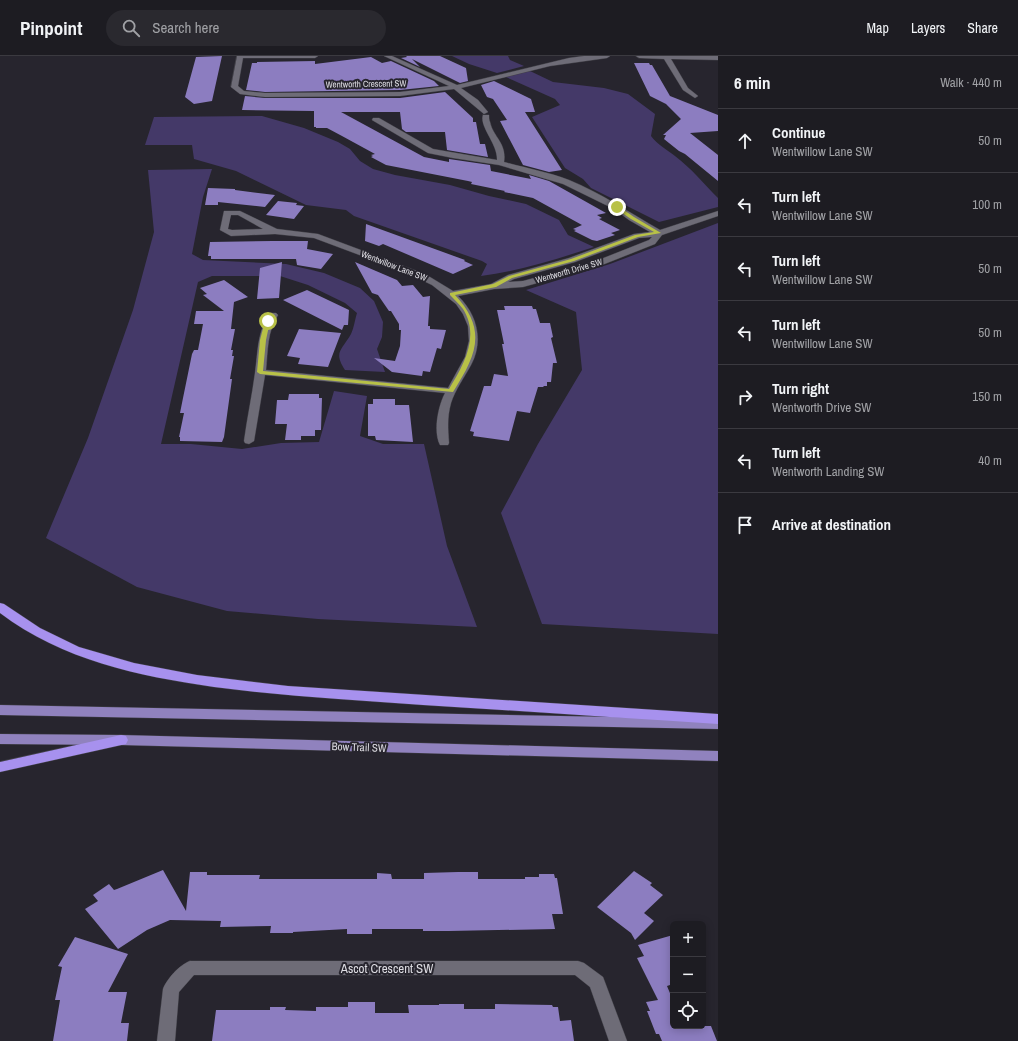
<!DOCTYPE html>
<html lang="en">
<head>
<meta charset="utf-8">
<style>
	:root { --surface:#1d1c22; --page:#2a292f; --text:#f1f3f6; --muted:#a0a1a5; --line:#3b3a40 }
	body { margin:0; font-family:"Archivo Narrow",sans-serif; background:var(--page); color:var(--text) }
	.controls { position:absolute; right:12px; bottom:12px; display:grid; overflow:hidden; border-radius:6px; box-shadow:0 2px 10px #0003 }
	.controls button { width:36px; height:36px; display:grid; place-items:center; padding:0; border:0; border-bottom:1px solid var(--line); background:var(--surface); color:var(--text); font:20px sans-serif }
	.stop { position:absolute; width:12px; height:12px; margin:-9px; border:3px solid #b8c147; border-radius:50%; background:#fff }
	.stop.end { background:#b8c147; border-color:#fff; box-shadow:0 1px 4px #0008 }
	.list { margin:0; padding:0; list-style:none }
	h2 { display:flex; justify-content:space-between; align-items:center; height:52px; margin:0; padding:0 16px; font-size:17px }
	h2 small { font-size:13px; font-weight:400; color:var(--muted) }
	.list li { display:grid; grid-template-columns:26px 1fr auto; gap:12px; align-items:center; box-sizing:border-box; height:64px; padding:0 16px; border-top:1px solid var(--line) }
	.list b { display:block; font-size:15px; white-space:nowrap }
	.list p { margin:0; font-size:13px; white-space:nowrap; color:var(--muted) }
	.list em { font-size:13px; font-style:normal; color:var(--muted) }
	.icon { flex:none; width:22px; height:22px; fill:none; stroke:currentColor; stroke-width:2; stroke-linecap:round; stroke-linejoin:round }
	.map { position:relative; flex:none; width:718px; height:985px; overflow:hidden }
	header { display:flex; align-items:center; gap:24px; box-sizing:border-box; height:56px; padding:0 20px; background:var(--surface); border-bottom:1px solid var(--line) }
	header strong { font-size:19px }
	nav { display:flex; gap:22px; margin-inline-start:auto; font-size:14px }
	.search { width:280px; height:36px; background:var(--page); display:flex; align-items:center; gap:10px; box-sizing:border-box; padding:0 14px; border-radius:22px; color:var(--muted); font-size:15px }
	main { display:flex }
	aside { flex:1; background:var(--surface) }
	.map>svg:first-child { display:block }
</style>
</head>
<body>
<header>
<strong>Pinpoint</strong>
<div class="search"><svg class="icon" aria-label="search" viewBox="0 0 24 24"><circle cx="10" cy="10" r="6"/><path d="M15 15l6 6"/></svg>Search here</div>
<nav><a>Map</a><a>Layers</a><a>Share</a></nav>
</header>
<main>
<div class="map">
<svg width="718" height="985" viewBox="0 0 718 985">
	<rect width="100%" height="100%" fill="#27252e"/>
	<path fill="#443968" d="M452,0H508L510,4L524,10L497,17L469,8Z
		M530,15L553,26L604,32L628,38L655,58L651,80C658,89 666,93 675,100C691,112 704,128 718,142V151L659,166L591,132L583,123L565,112L532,61L560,49L555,43L506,21Z
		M262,60L304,72L338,86L350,93L360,105L373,113L395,119L450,129L489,140L526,148L559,164L568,179L594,191C557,203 520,215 481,220L487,208L482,205L354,160L346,154L306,149L236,115L194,103L192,89H145L154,61Z
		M212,113L203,141L192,198L203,204L286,208L324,217L360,232L374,245L383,266L382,281L377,293L385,316L345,314C333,296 342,294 351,278C354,272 355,263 357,257L345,247L308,229L280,220H212L198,226L161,388H191L242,393L281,387L319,386L334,335L367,340L360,380L383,388H424L447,490L477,571L318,563L227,555L137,531L46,482L88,382L133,254L154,176L148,114Z
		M718,167V578L542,568L501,457L538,388L582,314L576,256L526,234L610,208Z"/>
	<path fill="#8c7dc0" d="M222,0L212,45L194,48L185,41L196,1Z
		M406,0H440L466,12L468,25L460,27L412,3L420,11L401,2L407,1Z
		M371,1L382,7L391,5L434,25L439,30L400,34L265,36L246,34L252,7H257V6L315,5V8Z
		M634,7H649L650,9H652L670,40L718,59V75L690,77L718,99V125L685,98L679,95L664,83L666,79H663L681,63L666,48L650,40Z
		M494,25L531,43L535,56H525L562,114L549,116L523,109L500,65L507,64L493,43L487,41L481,29Z
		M445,36L473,62V66H476L480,88H485L488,101L447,94L445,76H406L402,73L400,56H341L424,101L449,106V103L490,109L491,115L531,123L529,119L549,125L606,157L597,159L602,162L599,163L620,174L611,177L615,179L597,185L592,184L574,175L576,174L573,173L582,169L533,142L504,136L505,135L471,128L472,126L468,125L386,109L371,101L373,100L371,99L375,98L342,80L327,72H316V71H314V55L242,54L245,40L265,42H400Z
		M208,132L235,133V134L275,139L265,151L218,146V149H205Z
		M278,145L297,147L296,149L304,150L294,163L266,159Z
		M366,168L465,204L464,205L473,209L453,218L383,188L379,190L365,185Z
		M273,185H308L307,193L333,198L321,213L297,209L296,203H211V200H208L210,186Z
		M282,206L279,242L257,243L260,212Z
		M355,206L397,224L402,230L413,229L423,241L430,240L428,270H430V273L446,274L441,293L437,292L430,316L423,315L422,320L392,316L374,302L395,305L400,290L401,274H399V268L391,255H389L378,239L372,237Z
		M224,224L248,241L234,246L231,273H235L231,294H233L232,300H234L230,323H232L224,381L222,386L180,385V381H179L184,357H180L183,342L192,298L194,294H198L203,268H194L196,255H224L203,239L207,238L200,232Z
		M307,234L349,254L348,269H344L342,274L283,244Z
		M504,250H532L533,253H536L540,267H550L553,281L551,282L557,307H553L551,326H547V330H544L543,331H538L530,357L517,355L509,385L473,380L474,376L470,375L484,330H491L494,318L508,320L502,288H504L497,254H505Z
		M299,273L341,277L328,311L298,308L300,302L287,300Z
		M289,338H319V342H322L321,374H315V380H301V384H285L287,368H275L277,344H288Z
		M373,343H395V349H409L413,386L376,384L375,380H368V348H373Z
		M163,814L186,855L190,816H207V819H260L259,823H377V817L391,818L392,823H424V817L458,816H478V823H525V821H539V818H554L555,822H557L563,858H552L555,873L449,875H423V873H372V878H347V873L293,876V877H270L271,870L220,871L221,865L170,864L147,874L118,893L85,853L98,845L93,839L109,828L114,834L117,833Z
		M634,815L652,827L650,829L663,839L644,857L654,865L635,884L631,877L597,851Z
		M673,879V928L667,930L672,942L673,941V970H711L717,985H662L659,978H656L647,955H650L646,946L658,944L637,902L644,900L638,889Z
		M75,881L128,898L108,936H127L121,967H129L127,985H53L60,944H55L62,911L58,910Z
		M348,946H375V957H409L408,949H439V948H464V953H495V948L552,949L553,951H558L560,965L571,964L574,985H212L216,954H270V951H286L285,954L316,955V951H348Z"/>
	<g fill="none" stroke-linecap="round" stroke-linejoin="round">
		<g stroke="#414047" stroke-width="1">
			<path id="minor" d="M237,0H318L315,2H243L238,30L244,35L265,37L400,36L449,30L384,0H392L457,29L569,2L584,0H610L607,2L550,10L461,32L478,44L488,56L484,58L454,33L400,40L265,41L240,38L231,31Z
				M636,0H718V4L671,3L688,32L698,40L695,42L683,34L664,3L639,2Z
				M483,59H489C489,62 489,64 490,66C493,81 507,87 504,106C525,112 548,116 569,124C601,137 630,157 660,174L718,155V160L662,179L655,188L602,209L523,231L494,233L458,240C477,258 484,285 471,309C464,322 455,334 451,347C447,361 448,373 449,387L448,389H440C433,376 438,350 445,337L265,319L254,385L249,388L245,387L244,385C247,362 252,340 255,317C258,296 257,276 270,257H276L278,259C267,276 268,294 266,314L448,332L465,301L469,285L468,270L463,258L456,248L432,229L405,216L314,182L275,178L231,180L220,174L224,155H240L277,173L318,178L425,218L453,235L491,228L508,219L569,202L634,178L650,176L629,164L614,153L563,128L499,109L453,102L428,97L372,64L373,62H379L433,93L497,104C498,88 479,71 483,59ZM231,159H238L263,173L232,174L228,173ZM652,181L649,184L596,205L523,225L508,226L514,223L575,206L639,182Z
				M190,905H578L584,907L603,921L627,985H609L590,931L575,919H194L179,936L175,985H157L163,933C167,923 179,909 190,905Z"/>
		</g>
		<g stroke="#414047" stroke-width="1">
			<path id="major" d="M0,649L718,663V673L0,659Z
				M0,678L121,679L718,695V705L121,689L0,688Z"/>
		</g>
		<g stroke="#414047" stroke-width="1">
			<path id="highway" d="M0,547L4,548L40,572L79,591L134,607L197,619L288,630L718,658V668C620,662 522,655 423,649C353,644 283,640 214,631C138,620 62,604 0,557Z
				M121,679L126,680L128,684L126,688L0,716V706Z"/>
		</g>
		<use href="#minor" fill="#6e6c77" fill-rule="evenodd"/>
		<use href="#major" fill="#9082be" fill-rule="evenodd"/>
		<use href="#highway" fill="#a791ee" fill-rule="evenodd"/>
	</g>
	<path fill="#b8c147" d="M615,150H618L634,161L661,177L638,181L574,205L512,222L496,231L455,239C488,274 476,300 453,336L260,318L257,316L260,284L265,265L268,264L270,265L266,284L263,315L449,333C464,309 480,280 463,253C459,248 454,243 450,239V237L493,228L509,220L571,203L635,179L654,176L631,163L615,152Z"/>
	<g text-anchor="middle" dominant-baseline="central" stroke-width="4" stroke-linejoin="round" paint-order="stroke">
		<g font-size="9" fill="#dedde3" stroke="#27252e">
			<text transform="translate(366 28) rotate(-1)">Wentworth Crescent SW</text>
			<text transform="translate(394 210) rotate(21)">Wentwillow Lane SW</text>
			<text transform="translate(569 215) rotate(-16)">Wentworth Drive SW</text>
		</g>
		<g font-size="11" fill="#dedde3" stroke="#27252e">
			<text transform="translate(359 691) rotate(2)">Bow Trail SW</text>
		</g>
		<g font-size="13" fill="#dedde3" stroke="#27252e">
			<text x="387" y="912">Ascot Crescent SW</text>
		</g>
	</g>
</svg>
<div class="controls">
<button>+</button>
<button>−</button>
<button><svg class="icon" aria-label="locate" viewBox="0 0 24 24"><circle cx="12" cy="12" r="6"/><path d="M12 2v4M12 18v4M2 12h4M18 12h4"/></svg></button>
</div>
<div class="stop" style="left:268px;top:265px"></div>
<div class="stop end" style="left:617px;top:151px"></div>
</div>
<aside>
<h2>6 min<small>Walk · 440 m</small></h2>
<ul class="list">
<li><svg class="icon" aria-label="ahead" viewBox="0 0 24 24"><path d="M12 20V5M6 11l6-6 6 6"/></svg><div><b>Continue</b><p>Wentwillow Lane SW</p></div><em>50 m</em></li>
<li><svg class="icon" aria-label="left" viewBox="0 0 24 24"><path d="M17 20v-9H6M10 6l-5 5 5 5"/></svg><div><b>Turn left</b><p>Wentwillow Lane SW</p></div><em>100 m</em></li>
<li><svg class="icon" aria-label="left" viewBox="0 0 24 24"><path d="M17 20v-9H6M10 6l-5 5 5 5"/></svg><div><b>Turn left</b><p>Wentwillow Lane SW</p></div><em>50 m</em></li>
<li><svg class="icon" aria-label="left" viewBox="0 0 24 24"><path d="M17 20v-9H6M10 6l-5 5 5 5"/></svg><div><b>Turn left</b><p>Wentwillow Lane SW</p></div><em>50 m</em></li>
<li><svg class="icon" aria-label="right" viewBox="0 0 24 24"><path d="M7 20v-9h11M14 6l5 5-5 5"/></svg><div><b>Turn right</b><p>Wentworth Drive SW</p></div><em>150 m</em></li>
<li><svg class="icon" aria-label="left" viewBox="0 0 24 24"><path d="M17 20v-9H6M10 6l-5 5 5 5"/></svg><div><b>Turn left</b><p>Wentworth Landing SW</p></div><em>40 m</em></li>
<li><svg class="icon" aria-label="arrive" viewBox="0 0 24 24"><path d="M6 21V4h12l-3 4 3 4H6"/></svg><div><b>Arrive at destination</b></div></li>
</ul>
</aside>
</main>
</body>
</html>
